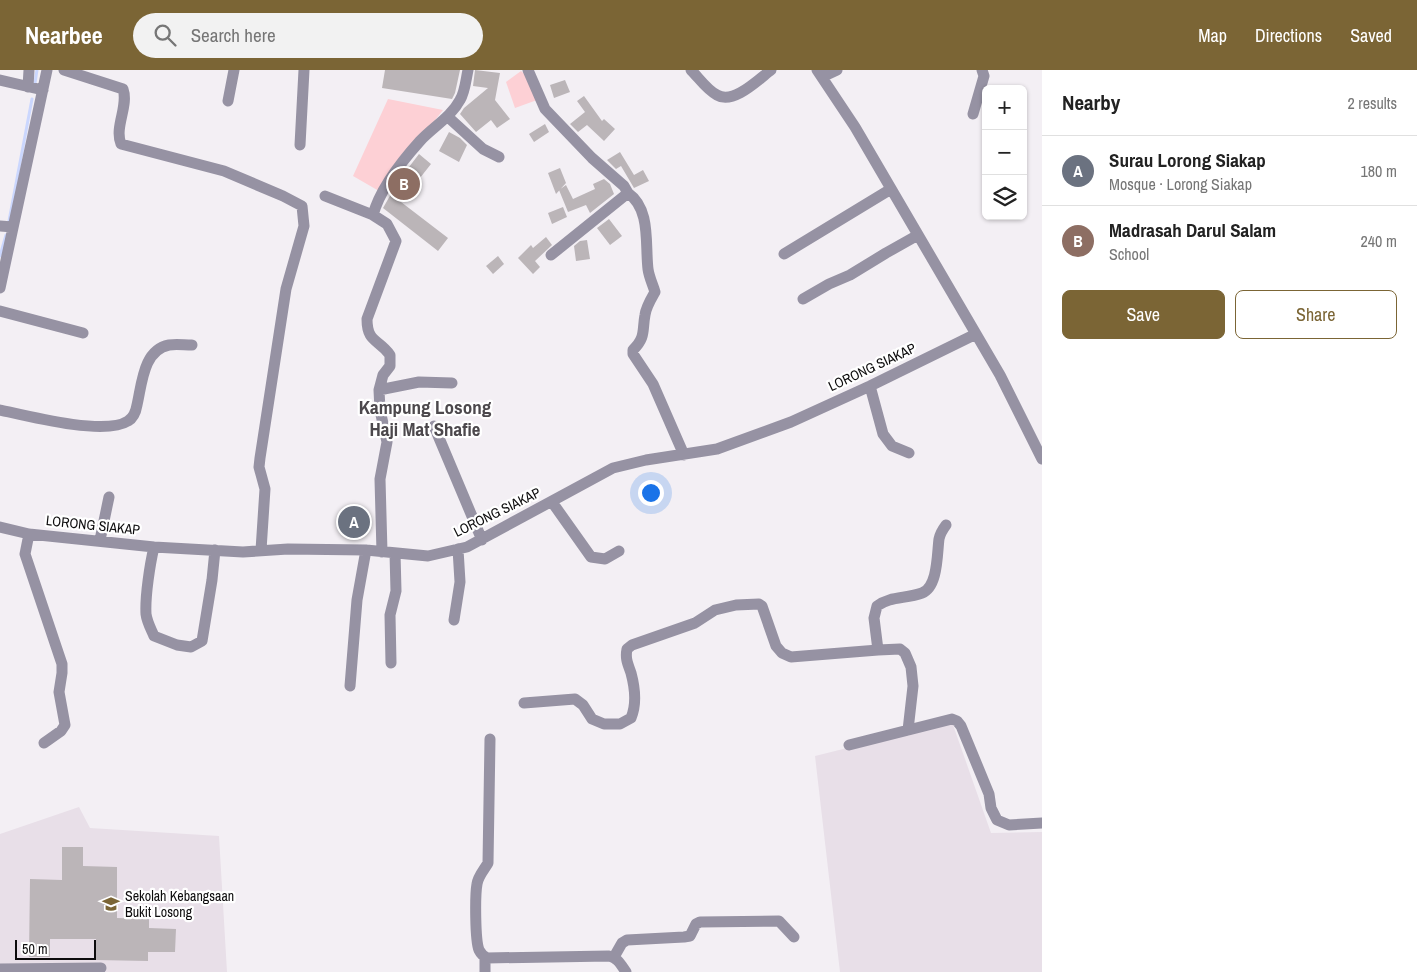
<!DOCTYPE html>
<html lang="en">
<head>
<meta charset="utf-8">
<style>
	:root { --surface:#fff; --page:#f2f2f2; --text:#222; --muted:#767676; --line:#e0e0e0; --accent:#7b6535 }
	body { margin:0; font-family:"Archivo Narrow",sans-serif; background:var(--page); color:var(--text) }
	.controls { position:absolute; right:15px; top:15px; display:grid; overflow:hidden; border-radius:8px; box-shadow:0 1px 4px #0004 }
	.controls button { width:45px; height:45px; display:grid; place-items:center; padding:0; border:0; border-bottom:1px solid var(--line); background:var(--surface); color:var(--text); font:25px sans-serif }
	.scale { position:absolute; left:15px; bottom:12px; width:81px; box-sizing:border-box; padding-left:5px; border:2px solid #0c0b0c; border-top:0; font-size:14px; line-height:18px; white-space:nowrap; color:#0c0b0c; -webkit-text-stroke:4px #fff; paint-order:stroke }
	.you { position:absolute; left:650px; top:422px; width:18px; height:18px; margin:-12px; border:4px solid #fff; border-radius:50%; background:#1a73e8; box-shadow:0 0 0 8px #1a73e833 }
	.badge { display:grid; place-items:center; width:32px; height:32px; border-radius:50%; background:var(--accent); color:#fff; font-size:16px; font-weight:700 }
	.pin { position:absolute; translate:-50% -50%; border:2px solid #fff; box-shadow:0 1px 5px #0006 }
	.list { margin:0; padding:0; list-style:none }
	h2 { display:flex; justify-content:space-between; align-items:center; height:65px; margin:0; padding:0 20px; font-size:21px }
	h2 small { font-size:16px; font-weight:400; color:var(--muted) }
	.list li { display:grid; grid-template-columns:32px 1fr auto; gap:15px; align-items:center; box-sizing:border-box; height:70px; padding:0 20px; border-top:1px solid var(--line) }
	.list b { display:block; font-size:19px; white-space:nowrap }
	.list p { margin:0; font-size:16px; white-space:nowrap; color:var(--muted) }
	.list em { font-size:16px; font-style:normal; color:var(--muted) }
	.actions { display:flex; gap:10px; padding:15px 20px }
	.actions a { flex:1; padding:11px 0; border:1px solid var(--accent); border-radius:8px; text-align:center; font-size:18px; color:var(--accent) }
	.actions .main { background:var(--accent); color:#fff }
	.icon { flex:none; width:28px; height:28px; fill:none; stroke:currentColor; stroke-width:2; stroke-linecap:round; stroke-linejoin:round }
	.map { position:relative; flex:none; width:1042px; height:902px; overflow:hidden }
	header { display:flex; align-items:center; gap:30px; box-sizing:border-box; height:70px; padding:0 25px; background:var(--accent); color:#fff }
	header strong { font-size:24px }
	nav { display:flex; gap:28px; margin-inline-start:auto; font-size:18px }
	.search { width:350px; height:45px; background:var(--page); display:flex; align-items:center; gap:12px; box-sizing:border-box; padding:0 18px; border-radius:28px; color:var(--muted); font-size:19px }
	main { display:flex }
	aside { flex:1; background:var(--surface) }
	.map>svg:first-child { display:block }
</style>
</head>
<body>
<header>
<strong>Nearbee</strong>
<div class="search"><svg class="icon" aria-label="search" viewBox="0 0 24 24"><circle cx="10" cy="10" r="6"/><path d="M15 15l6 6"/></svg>Search here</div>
<nav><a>Map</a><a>Directions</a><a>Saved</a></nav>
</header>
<main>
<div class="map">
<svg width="1042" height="902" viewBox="0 0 1042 902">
	<rect width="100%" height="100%" fill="#f3eff4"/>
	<path fill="#e8dfe8" d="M952,652L991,763L1042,762V902H840L815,686Z
		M79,737L90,758L219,766L227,902H0V764Z"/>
	<path fill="#fdd0d5" d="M521,1L529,8L537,30L515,38L506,12Z
		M388,29L443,40L379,121L353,106Z"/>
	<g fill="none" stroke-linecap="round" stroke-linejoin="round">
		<path stroke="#cbd7fe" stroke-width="3" d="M35,13L37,0
			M9,151L32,29
			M0,186L6,165"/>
	</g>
	<path fill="#bbb5b8" d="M385,0H460L455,23L452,29L382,18Z
		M475,0L500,3L495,30L510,49L497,58L491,50L476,62L460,44L464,38L488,18L473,16Z
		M565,10L570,22L554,28L550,15Z
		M584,26L602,51L604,49L615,59L604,71L587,55L578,62L570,54L585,42L577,31Z
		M545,54L549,62L534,72L529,64Z
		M449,62L460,68L467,75L459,92L439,81Z
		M620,82L634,105L643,100L649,111L634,118L621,96L616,99L607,90Z
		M419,84L431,94L401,132L448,168L438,181L383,138L399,110Z
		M560,98L566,113L556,124L548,103Z
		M604,109L610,114L614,124L590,143L586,135L568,142L559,120L566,115L573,129L595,119L593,114Z
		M563,137L567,147L552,154L548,143Z
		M609,149L622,166L610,175L597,158Z
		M546,167L552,175L535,191L540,197L533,204L518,188L531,175L533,178Z
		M587,170L590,189L576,191L574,176L580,171Z
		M498,186L504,194L493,204L486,196Z
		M62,777H83V796L117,797V848L149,849V858L176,859L175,882H148V891L96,890V869H50V887H29L30,809L62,810Z"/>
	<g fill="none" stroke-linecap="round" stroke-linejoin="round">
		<path stroke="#9692a3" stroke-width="11" d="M64,0L123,19C129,36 114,57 121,74L224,101L283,126L302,136L304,156L286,219L260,388L259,397L265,419L261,480
			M528,0L545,39L592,88L624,116L628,123L551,185
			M691,0C699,8 707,20 717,25C733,35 758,10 771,0
			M817,0L855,57L1000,305L1042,389
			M822,7L837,0
			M0,10L43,20
			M28,17L29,0
			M228,31L234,0
			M973,44L984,6L982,0
			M448,47L483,79L499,87
			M300,75L304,0
			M628,123C651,139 645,174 648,199C649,207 653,215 655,222C651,229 646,237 645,245C642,261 646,267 633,280V284L653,314L684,385
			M325,126L373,145L387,154L396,171L367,249C367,273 379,269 390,285V296L383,305L379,320L380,340L387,372L380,409L382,482
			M373,145C380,119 402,91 420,71C433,57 451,47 460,30C465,22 466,9 468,0
			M0,156L13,157
			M784,184L891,119
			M0,218L47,0
			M803,229L829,214L850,205L886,183L918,165
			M0,241L83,263
			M870,316L883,364L892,376L909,383
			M379,320L419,312L452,313
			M0,340C27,346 105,366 128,351C133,348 136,341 137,335C142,314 143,280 169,275C176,274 184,275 192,275
			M434,356L482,470
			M552,432L591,487L605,489L619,481
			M0,457L29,464L154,477L243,482L288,479L366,480L428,486L467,477L613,398L646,390L717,379L791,352L870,316L976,264
			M29,464L25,484L62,594V603L59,622L65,655L61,661L44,673
			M100,470L109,427
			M154,477C150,494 145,526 146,544C147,552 151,559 154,566L177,575L191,577L202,571L212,510L215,480
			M454,550L460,512L458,479
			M878,580L874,548L877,536C890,526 906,529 922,523C938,517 937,484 939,469C940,464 943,459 946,455
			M391,593L390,545L396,521L395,483
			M350,616L357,530L366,480
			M524,633L575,629L583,635L592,649L604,654H620L631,648C637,634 635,618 631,603C628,594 625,589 627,579L632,575L695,553L715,540L736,535L759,534L762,536L776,576L782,583L791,587L878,580L900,579L905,583L911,597L913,616L908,660
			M490,669L488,793C484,800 478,806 477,814C475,825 475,870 479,880C481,884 483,886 487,888L609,886C618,888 621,895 626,902
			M849,675L952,649L957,651L961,656L989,724L991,738L997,750L1009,755L1042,753
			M614,887L622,873L627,870L684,867L690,866L696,854L700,852L779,851L794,867
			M0,899L101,898
			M485,902V887"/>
	</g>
	<defs>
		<g id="school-bare" transform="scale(1.35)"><path d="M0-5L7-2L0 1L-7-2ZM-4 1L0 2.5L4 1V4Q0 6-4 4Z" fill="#7b6535" stroke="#fff" stroke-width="2.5" paint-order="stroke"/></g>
	</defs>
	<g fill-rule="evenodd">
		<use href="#school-bare" x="111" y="834"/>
	</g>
	<g text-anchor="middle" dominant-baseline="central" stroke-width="4.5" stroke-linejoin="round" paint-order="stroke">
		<g font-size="14" fill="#0c0b0c" stroke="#fff">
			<text transform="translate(872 297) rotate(-25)">LORONG SIAKAP</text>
			<text transform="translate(497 442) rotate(-26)">LORONG SIAKAP</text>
			<text transform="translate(93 455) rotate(6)">LORONG SIAKAP</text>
		</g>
		<g font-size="14" fill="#0c0b0c" stroke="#fff" text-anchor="start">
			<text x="125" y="826">Sekolah Kebangsaan<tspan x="125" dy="16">Bukit Losong</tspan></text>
		</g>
		<g font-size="19" font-weight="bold" fill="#4c484c" stroke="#fff">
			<text x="425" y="337">Kampung Losong<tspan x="425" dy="22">Haji Mat Shafie</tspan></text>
		</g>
	</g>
</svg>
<div class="controls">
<button>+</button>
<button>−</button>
<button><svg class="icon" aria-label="layers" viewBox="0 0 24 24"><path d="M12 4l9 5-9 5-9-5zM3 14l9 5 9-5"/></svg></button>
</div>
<div class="scale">50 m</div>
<div class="you"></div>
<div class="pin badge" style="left:354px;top:452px;background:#6b7280">A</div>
<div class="pin badge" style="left:404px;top:114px;background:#8d6e63">B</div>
</div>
<aside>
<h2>Nearby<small>2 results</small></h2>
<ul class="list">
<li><span class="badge" style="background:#6b7280">A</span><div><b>Surau Lorong Siakap</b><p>Mosque · Lorong Siakap</p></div><em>180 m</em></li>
<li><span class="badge" style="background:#8d6e63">B</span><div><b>Madrasah Darul Salam</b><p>School</p></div><em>240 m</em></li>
</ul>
<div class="actions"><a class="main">Save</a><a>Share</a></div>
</aside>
</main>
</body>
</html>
